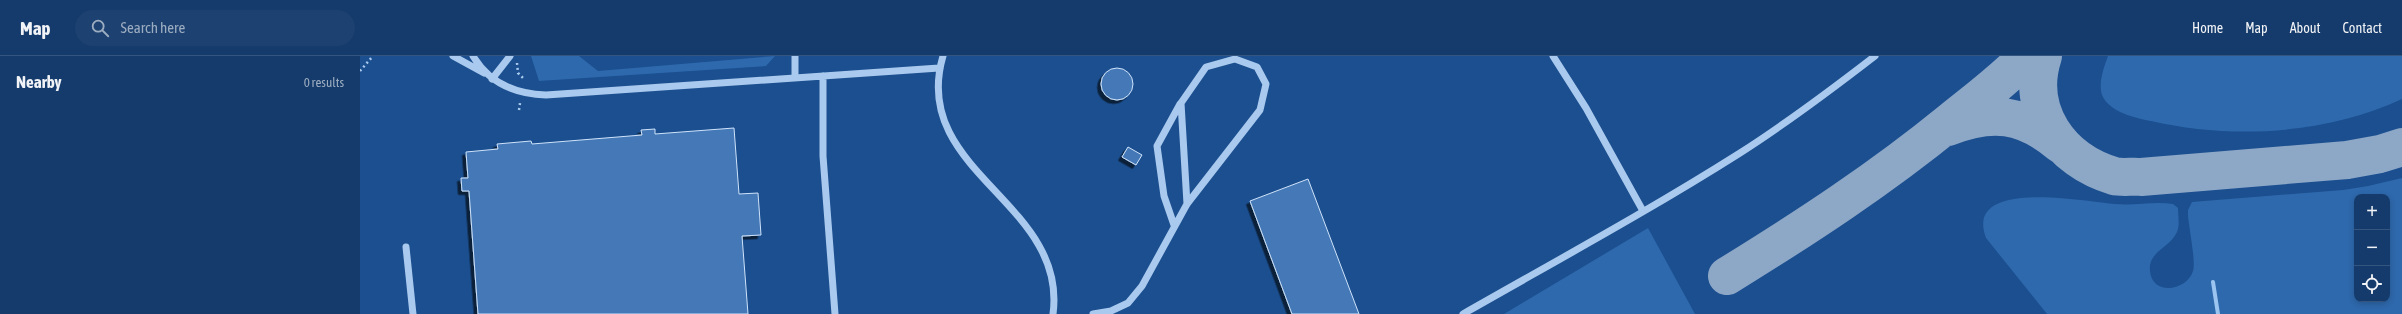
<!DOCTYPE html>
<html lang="en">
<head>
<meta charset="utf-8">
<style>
	:root { --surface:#143b6b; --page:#1d4271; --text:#f1f3f6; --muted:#9dadc1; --line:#33557e }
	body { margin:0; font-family:"Asap Condensed",sans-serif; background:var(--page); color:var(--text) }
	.controls { position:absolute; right:12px; bottom:12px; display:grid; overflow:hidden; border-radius:8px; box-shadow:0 2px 6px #0003 }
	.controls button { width:36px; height:36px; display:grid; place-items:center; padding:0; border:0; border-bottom:1px solid var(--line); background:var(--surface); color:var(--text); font:20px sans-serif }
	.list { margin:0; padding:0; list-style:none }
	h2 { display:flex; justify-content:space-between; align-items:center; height:52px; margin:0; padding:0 16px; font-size:17px }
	h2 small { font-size:13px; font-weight:400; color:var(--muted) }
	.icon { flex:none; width:22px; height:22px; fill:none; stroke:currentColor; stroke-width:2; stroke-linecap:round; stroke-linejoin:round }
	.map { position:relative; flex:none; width:2042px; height:258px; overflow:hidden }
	header { display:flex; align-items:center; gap:24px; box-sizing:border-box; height:56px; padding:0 20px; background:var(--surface); border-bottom:1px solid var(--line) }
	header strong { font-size:19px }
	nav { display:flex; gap:22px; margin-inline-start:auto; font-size:14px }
	.search { width:280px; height:36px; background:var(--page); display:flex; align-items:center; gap:10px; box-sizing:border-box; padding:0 14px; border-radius:22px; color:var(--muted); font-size:15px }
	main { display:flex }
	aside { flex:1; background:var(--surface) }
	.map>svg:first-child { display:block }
</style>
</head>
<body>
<header>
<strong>Map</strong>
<div class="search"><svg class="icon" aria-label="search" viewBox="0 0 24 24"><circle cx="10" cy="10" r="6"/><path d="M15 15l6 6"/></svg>Search here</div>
<nav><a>Home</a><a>Map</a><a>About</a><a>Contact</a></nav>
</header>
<main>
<aside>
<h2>Nearby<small>0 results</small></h2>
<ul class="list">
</ul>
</aside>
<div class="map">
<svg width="2042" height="258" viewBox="0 0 2042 258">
	<defs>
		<filter id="shadow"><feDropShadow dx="-3.5" dy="3.5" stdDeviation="0" flood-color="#0009"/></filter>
	</defs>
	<rect width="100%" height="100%" fill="#1b4f8f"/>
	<path fill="#2e69ad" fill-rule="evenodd" d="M171,0H219L238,15L415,0L406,10L179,25Z
		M1748,0H2042V43C1966,78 1873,84 1791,65C1775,62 1749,56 1742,39C1738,27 1744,11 1748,0Z
		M2042,122V258H1687L1626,182C1603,121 1727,146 1755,148C1774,150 1795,145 1813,148L1818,152C1818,160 1820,169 1817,176C1810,192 1788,195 1790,215C1792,240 1827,235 1833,215C1836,206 1829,172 1828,160V154L1832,146L1983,134L2008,130ZM1997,141H2027V243H1997Z
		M1288,172L1335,258H1144Z"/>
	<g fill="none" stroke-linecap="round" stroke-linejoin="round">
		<path stroke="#9cc4f0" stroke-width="4" d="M1853,226L1858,258"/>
		<path stroke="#8da7c7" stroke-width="38" d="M1683,0C1665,55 1700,104 1754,120C1762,122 1773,120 1781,121L1987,104L2020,98L2042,91
			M1588,71C1632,54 1663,57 1700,88
			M1367,220C1445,172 1520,123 1591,65C1617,44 1644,24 1667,0"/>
	</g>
	<path fill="#4478b7" stroke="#cfe3fa" filter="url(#shadow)" d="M741 28a16 16 0 1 1 32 0a16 16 0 1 1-32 0Z
		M374,72L379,138L398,137L401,179L382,180L388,258H118L109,135H102L101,122H108L106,96L138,93L137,88L171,85L172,88L282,79L281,74L295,73V78Z
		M768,91L782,99L776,109L762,101Z
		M948,123L999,258H932L890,145Z"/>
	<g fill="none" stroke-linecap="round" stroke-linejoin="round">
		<path stroke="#a9c9ee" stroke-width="2.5" stroke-dasharray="2 3" stroke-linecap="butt" d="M157,7L158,17L165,24
			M0,15L13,0
			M159,54L160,47"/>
		<path stroke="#a9c9ee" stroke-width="7" d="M93,0L124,17
			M113,0C129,27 155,38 186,39L579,12
			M435,0V22
			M583,0C549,116 708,146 693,258
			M1193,0L1226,52L1283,155
			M463,20V100L475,258
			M132,23L150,0
			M814,169L804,140L797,90L820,48
			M46,191L53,258
			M733,258L751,255L768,247L782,230L827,148L900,54L906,28L897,11L875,3L846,11L821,47L827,148
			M1103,258C1196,205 1290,154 1380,97C1427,67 1471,34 1515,0"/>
	</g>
</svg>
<div class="controls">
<button>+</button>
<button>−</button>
<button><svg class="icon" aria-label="locate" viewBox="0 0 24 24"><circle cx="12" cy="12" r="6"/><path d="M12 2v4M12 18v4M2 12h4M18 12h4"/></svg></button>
</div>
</div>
</main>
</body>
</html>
